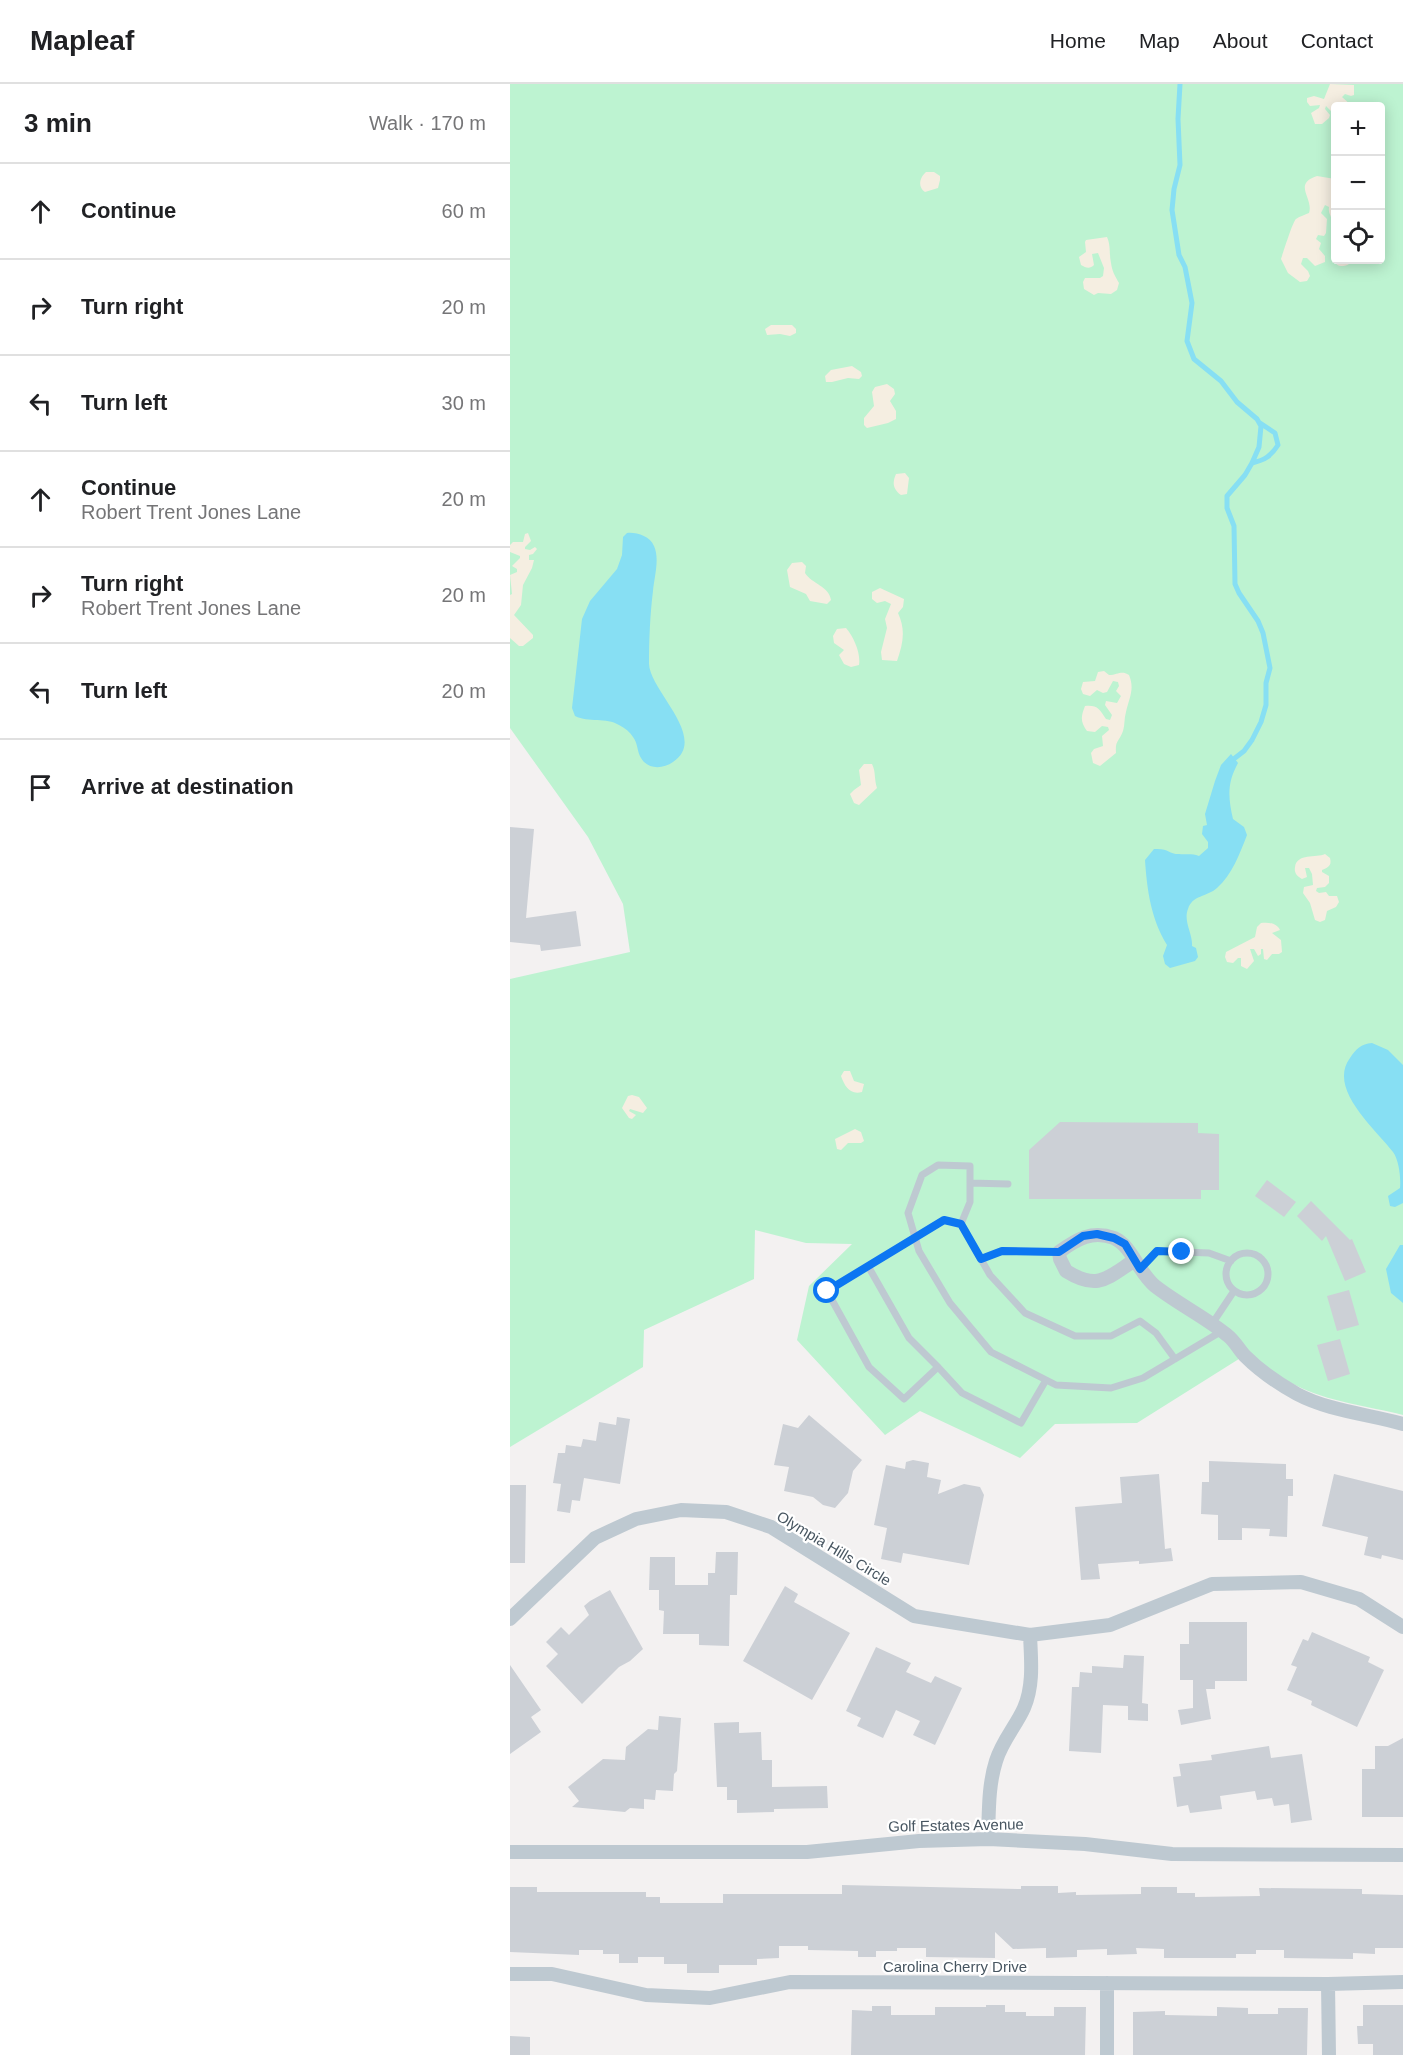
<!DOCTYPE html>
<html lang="en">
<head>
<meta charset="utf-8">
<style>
	:root { --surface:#fff; --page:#f2f2f2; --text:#202124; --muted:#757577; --line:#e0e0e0 }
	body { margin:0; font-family:Arial,sans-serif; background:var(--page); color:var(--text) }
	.controls { position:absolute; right:18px; top:18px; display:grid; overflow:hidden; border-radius:6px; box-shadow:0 3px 15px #0003 }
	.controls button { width:54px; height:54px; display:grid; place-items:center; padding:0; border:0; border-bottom:2px solid var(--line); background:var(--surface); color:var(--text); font:30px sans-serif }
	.stop { position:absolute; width:18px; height:18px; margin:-14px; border:4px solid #0c76f2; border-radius:50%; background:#fff }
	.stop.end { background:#0c76f2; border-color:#fff; box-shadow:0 2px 6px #0008 }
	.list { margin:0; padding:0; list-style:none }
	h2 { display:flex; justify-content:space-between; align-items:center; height:78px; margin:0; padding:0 24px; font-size:26px }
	h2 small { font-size:20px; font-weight:400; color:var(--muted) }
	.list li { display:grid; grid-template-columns:39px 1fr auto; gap:18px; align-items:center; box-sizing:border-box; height:96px; padding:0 24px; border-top:2px solid var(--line) }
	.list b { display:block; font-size:22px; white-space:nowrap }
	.list p { margin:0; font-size:20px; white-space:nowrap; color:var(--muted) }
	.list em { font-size:20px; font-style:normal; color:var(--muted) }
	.icon { flex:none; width:33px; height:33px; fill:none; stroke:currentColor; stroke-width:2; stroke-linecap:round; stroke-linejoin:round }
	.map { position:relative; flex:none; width:893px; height:1971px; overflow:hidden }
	header { display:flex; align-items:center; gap:36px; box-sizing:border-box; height:84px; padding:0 30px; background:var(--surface); border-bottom:2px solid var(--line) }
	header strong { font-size:28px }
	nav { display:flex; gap:33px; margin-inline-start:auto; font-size:21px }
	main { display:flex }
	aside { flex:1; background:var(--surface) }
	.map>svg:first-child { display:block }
</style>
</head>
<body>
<header>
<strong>Mapleaf</strong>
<nav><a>Home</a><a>Map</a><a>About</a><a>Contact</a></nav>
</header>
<main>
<aside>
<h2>3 min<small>Walk · 170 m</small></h2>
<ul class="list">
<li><svg class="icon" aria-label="ahead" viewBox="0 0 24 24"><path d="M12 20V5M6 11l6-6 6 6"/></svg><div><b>Continue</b></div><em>60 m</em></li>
<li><svg class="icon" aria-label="right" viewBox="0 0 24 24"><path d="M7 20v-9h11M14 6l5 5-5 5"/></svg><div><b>Turn right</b></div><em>20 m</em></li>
<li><svg class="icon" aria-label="left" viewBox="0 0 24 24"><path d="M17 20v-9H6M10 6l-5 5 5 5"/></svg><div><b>Turn left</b></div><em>30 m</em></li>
<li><svg class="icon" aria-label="ahead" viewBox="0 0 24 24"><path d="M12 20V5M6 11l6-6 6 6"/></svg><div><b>Continue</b><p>Robert Trent Jones Lane</p></div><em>20 m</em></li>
<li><svg class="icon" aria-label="right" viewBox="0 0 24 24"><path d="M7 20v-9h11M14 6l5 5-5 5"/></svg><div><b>Turn right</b><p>Robert Trent Jones Lane</p></div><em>20 m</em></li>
<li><svg class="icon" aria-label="left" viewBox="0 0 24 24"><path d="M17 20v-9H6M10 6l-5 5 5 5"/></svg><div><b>Turn left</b></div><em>20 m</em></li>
<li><svg class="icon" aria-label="arrive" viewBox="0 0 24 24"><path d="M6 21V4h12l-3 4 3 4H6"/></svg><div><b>Arrive at destination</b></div></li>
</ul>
</aside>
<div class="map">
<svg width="893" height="1971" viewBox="0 0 893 1971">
	<rect width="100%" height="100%" fill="#f3f1f1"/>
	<path fill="#bdf3d1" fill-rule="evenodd" d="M0,0H893V1331C858,1322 818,1318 785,1301C768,1293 753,1281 740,1268L627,1339L545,1340L510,1374L410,1327L375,1351L287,1256L299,1202L342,1160L296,1159L245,1146L244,1195L134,1246L133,1283L0,1363V895L120,868L113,820L78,753L0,644ZM826,22H870V176H826Z"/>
	<path fill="#f5eee1" d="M820,0L844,1V11L841,12L835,10L832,13L842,22H826L822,28L816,22L815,25L820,31L819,34L812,40H805L801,29L809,24L810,21L800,22L797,18V14L804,12L814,15Z
		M416,88H424L430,92V96L428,104L415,108C407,103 410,93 416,88Z
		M807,92L825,95L826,176H843C840,180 837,182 831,182C817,181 822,147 822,137C821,131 818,129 819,123L815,121L811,129L817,135L816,149L814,152L808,151L806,155L811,159L809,165L815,172V178L805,182L797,174H793L791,180L798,187L800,192L797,197L790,198L778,189L771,175C773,169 783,137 786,135C790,132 795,131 799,129C804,114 782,100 807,92Z
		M597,153C601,162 599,170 601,179C602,187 605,192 609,199L607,206L601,210L588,209L584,211L574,205L573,198L575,194H590L593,192L594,184L588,169L582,170L584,181C580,185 576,184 571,181L569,173L576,168L575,158L576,156Z
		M261,241H282L286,245V249L280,252L270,250L257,251L255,245Z
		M342,282L351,288L352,292L349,295L338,294L322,298H316L315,292L321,286Z
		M377,300L384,305L385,310L380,317L386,327V335L378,339L357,344L354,341V334L364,322L362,308L365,303Z
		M395,389L399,394L397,410L391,411C383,405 382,399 386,390Z
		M18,449L21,457L15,463V465L20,466L25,463L27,465L23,470L19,471V476H24L22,484L13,501L11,521L4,531L23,551V554L13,562H9L0,554V511L2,510L0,491L7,488V485L2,482L10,474V472L0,468V461L3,458H13L15,450Z
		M292,478L296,482L295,489C302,500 319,502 321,516L317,520L300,517L296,510L280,503L277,486L282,479Z
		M370,504L394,515L393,523L388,529C396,546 393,560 387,577L372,576L371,568L377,544L375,535L381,520L375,517L367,519L362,515V508Z
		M336,544C344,553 351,570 349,581L341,583L334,580L329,571L334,566L324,559L323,552L327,545Z
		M594,587L599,591C608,591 611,586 619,591C625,605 619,614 616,628C614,634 615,641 613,647C609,658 605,656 606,669L590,682L583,679L581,669L584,665L593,662L592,652L599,646L598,643L592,642L585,648L577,647C570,638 571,632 575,622C588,621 589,625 596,635L600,636L602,631L595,621L596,617L607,619L611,612L606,607L609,602L608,598L603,597L597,608L593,609L587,606L580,612L573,610L571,605L573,598L585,597L588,588Z
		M354,680H362C366,688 364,695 367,704L349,721L344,719L340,710L344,706L351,701L349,686Z
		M815,770L820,774C822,782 818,783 812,786V788L819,792V799L815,803L807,804L806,807L809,809L816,808L819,812H827L829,818L826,823L817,827L815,836L810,838L805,836L800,819L793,809L794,803L803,801L802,790L799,784H795L797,793L792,795C787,792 784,789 785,783C787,769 806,774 815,770Z
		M751,839C758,838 767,839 770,846L762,849L771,856L772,868L769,870H762L757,876L754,875L753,865H751V870L748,872L744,865H740L744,877L737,885L731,882V874H728L723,879L717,878L715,873L716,868L745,853L747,843Z
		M334,987H340L344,997L354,1000L352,1008C340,1011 335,1003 331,992Z
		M122,1011L129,1013L137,1024L133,1029L120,1025L119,1027L126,1031L122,1035L119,1034L112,1024L118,1012Z
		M345,1045L351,1048L354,1057L351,1059H338L331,1066L327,1065L325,1055Z"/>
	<path fill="#87dff3" d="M117,449C126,448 140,452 144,462C150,475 144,494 143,507C140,531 139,557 139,580C140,607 199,654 163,678C153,685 138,686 131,674C127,668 128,659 123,653C120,648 115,644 109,641C96,633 79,639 65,632L62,624L72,535L80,517L107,485L112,471L113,453Z
		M721,670L728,679C717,699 718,713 723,735L734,743L737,751C730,769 722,791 707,804C697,813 682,811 678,825C673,837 683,850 682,862L686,864L688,873L685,877L660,884L655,880L653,872L657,861C641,835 637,806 635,776L644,765C659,764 658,770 669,770C676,771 681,769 689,772L698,764V758L692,750L693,742L697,741L695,730L705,697L711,681Z
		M862,959L878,966L893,981V1119L885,1123L880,1122L878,1112L890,1104C891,1094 889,1076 883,1068C866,1045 817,1005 840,974C846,965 851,960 862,959Z
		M890,1161H893V1219L881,1209L876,1185Z"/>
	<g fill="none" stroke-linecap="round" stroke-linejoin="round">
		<path stroke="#87dff3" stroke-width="5" d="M670,0L668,35L670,81L664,105L662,126L669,171L675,183L682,219L677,257L684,275L711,297L727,318L747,335L751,342L749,363L742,379L735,391L717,412V424L724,442L725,500L729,509L748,537L753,549L760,584L756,599V621L751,638L742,656L734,667L725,674
			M742,379C755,376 761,372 768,361L765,349L750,339"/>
	</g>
	<path fill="#ccd0d6" d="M0,743L24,745L16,834L66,827L71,862L31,867L30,861L0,858Z
		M550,1038L688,1039V1049L709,1050V1106H691V1115H519V1066Z
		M757,1096L786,1118L774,1133L745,1112Z
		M801,1117L840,1156L842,1155L856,1188L835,1197L816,1152L812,1157L787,1132Z
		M839,1206L849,1241L827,1247L817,1212Z
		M830,1255L840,1290L818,1297L807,1261Z
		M299,1331L352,1376L343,1387L338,1409L325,1424L313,1421L303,1413L274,1407L279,1383L264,1381L273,1340L288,1344Z
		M107,1333L120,1335L110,1400L74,1394L70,1417L62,1416L60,1429L47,1427L51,1400L43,1399L48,1369H55L56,1361L71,1363L73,1355L86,1357L89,1338L106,1341Z
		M403,1376L419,1379L417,1393L431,1396L428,1410L454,1400L470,1403L474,1411L459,1481L393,1469L391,1479L371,1475L377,1444L364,1441L376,1381L395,1385L396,1378Z
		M699,1377L776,1380V1395H783V1412H778L777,1453L759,1452L760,1445L732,1444V1456H708V1431L691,1430L692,1398H699Z
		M649,1390L655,1465L661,1464L663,1477L629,1480V1477L588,1480L590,1495L571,1496L565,1423L612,1419L610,1393Z
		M824,1390L893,1407V1476L872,1471L871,1475L854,1471L858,1453L812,1442Z
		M0,1401H16L15,1479H0Z
		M206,1468H228L227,1511H220L219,1562L189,1561V1550H153L154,1527L149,1526V1506H139L140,1473H165V1501H198V1489H205Z
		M275,1502L288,1510L284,1518L340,1549L302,1616L233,1577Z
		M100,1506L133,1565L120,1577L109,1583L72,1620L36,1582L48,1570L36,1558L51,1543L59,1551L79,1531L74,1522L80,1517Z
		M679,1538H737V1597H705V1605H696L701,1635L671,1641L668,1626L683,1624V1596H670V1560H679Z
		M802,1548L860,1573L858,1578L874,1586L847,1643L801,1621L802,1617L777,1606L787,1583L781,1581L793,1555L798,1557Z
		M366,1563L401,1579L396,1588L421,1599L425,1592L452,1604L425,1661L403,1651L410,1637L386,1626L373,1654L347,1642L351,1634L336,1627Z
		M614,1571L634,1572L632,1619L638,1620V1637L618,1636V1622L593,1621L591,1669L559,1667L562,1603H569L570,1588L582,1589V1582L613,1584Z
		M0,1581L31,1626L21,1633L31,1648L0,1670Z
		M149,1632L171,1634L167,1687L164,1690L163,1707L146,1706L145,1716L134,1715V1725L120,1724L115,1728L62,1723L69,1717L58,1703L93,1675L115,1676L116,1663L138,1645L148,1646Z
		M229,1638V1649L251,1648L252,1676H262V1703L317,1702L318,1724L264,1725V1728L227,1729V1716H217V1703H207L204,1639Z
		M893,1654V1733H852V1685H865V1662H878Z
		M759,1662L761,1674L792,1670L802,1736L781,1739L779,1720L764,1722L762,1714L747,1716L745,1707L710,1712L712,1725L680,1729L678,1721L667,1723L663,1693L671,1692L669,1680L702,1676L701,1671Z
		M332,1801L511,1805V1802H548V1809L566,1808V1811L631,1810V1803H667V1809H685V1813L750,1812L749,1804L852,1805V1810L893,1811V1864H865V1870L843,1869V1875L774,1874V1866H746V1870H726V1874H654V1865L626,1864L627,1870L597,1871V1865L567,1866V1873L536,1874V1864L503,1865L485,1848V1874L416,1873V1864H387V1867H366V1873H348V1867L298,1866V1862H269V1874L247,1875V1881H209V1889H177V1880H154V1873H128V1879H109V1870H93V1866H69V1871L0,1868V1803H27V1808H136V1813H150V1819H213V1810H332Z
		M476,1921H495V1928H516V1932H544V1923H576L575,1971H341L342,1926L362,1927V1922H381V1931H425V1923H476Z
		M853,1921H893V1971H863V1960H848L847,1942H853Z
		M707,1923L738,1924V1930H768V1924H798L797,1971H623V1928L655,1927V1931L707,1932Z
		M0,1952L20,1953V1971H0Z"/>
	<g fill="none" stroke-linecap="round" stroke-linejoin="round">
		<path stroke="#bec9d1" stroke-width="7" d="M460,1099L498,1100
			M451,1140L434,1136L317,1207L359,1283L394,1315L428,1283L452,1309L511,1339L536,1296
			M716 1190a21 21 0 1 1 42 0a21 21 0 1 1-42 0Z
			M471,1175L492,1167L549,1168
			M358,1182L399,1254L428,1283
			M630,1185L647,1167L699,1169L721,1177
			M702,1240L724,1207
			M665,1275L646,1249L630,1237L601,1252H565L515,1229L480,1191L451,1140L460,1118V1082L428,1081L412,1091L398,1129L409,1167L440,1219L481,1268L546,1301L601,1304L633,1294L712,1247"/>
		<path stroke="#bec9d1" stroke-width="14" d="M625,1176C597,1194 588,1207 556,1187L550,1175L549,1168C567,1155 582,1146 604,1154C622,1162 628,1188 645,1202C668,1220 695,1233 717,1251C725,1257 729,1266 735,1272C750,1287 769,1300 787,1310C819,1327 858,1330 893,1340
			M0,1535L85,1454L126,1435L171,1426L216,1428L261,1443L404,1532L520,1551L600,1541L702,1500L791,1498L849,1515L893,1543
			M478,1755C479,1729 478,1702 486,1677C492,1657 506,1642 514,1624C524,1601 521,1575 520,1551
			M0,1768H297L409,1757L479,1755L575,1760L662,1770L893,1771
			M0,1890H42L136,1911L200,1914L280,1898L818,1900L893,1898
			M597,1899V1971
			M818,1900L819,1971"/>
	</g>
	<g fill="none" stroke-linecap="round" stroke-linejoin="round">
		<path stroke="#0c76f2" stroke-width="8" d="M317,1207L434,1136L451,1140L471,1175L492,1167L549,1168L573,1152L587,1150L604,1154L615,1160L630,1185L647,1167L672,1168"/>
	</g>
	<g text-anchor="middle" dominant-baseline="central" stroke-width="4.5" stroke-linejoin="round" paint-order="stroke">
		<g font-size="15" fill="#475560" stroke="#fff">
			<text transform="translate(324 1464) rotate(31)">Olympia Hills Circle</text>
			<text transform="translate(446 1741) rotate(-1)">Golf Estates Avenue</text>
			<text x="445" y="1882">Carolina Cherry Drive</text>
		</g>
	</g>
</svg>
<div class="controls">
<button>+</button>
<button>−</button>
<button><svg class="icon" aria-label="locate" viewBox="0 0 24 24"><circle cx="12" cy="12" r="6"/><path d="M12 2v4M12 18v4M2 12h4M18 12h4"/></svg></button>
</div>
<div class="stop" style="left:317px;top:1207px"></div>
<div class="stop end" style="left:672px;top:1168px"></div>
</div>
</main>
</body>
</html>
